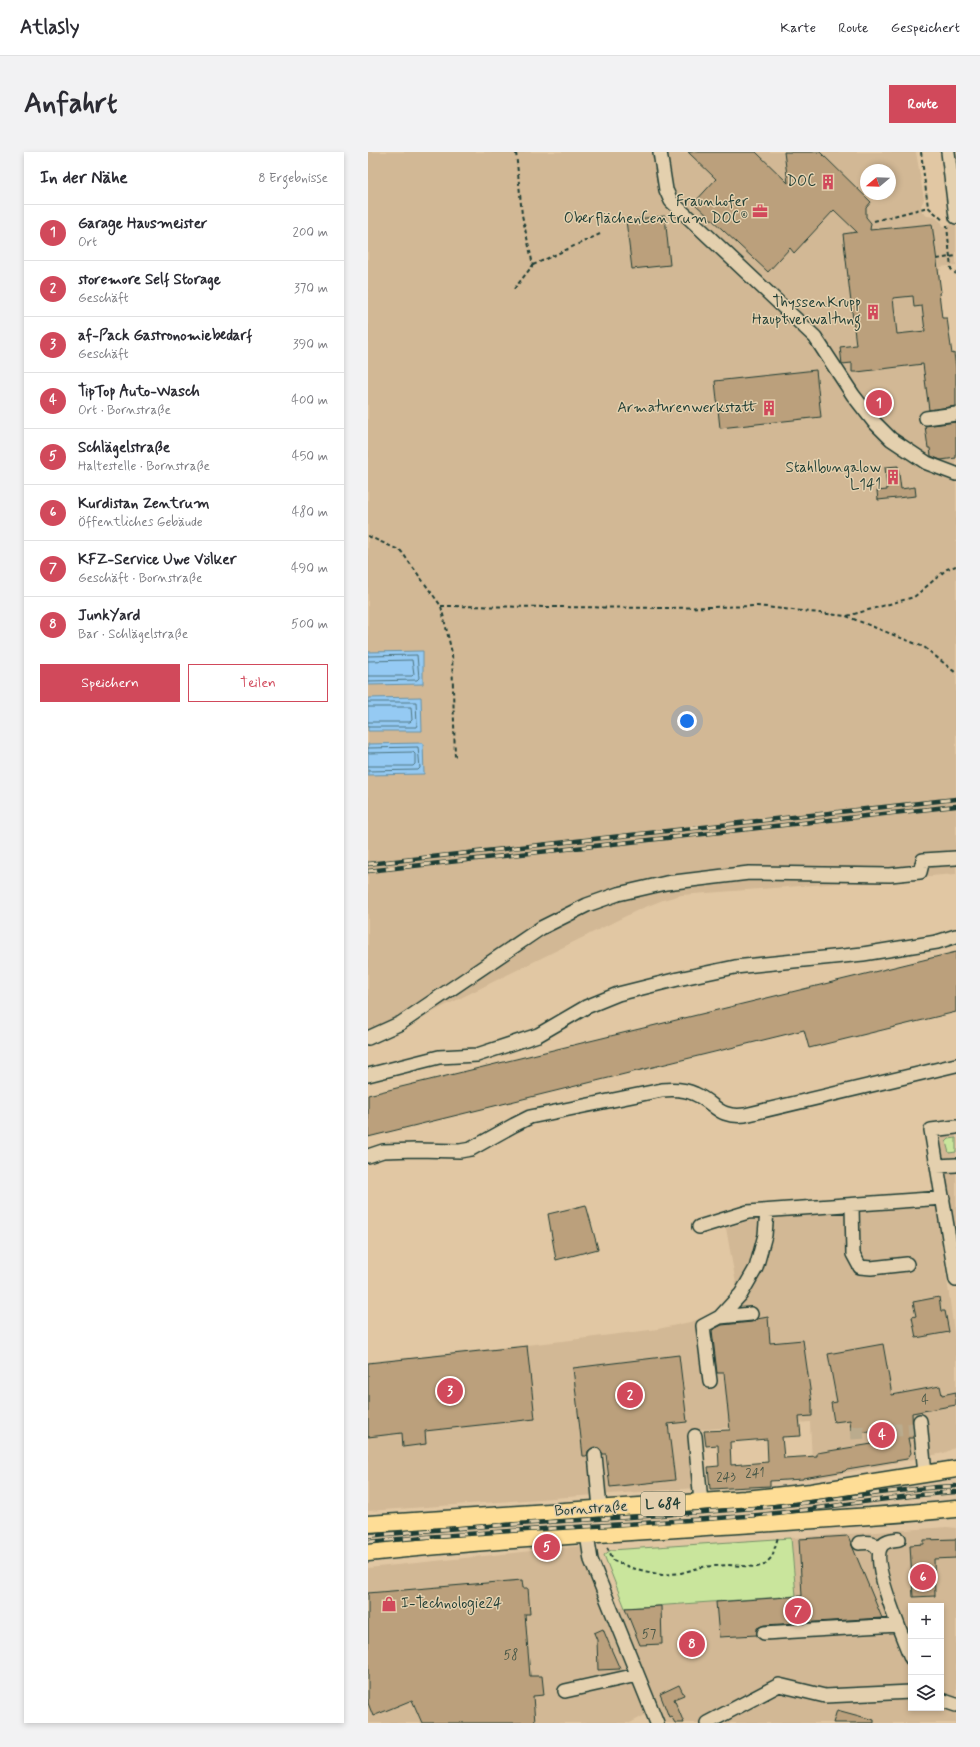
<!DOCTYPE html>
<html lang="de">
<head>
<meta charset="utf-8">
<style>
	:root { --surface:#fff; --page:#f2f2f3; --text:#2b2b33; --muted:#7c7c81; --line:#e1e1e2; --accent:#d1495b }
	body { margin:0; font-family:Mynerve,sans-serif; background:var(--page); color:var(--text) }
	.controls { position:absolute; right:12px; bottom:12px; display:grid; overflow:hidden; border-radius:0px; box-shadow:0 2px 6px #0003 }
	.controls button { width:36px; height:36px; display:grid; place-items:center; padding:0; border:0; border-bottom:1px solid var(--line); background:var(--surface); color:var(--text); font:20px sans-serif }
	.compass { position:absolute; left:492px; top:12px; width:36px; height:36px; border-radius:50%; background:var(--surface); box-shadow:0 2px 6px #0003; rotate:251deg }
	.you { position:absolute; left:319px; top:569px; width:14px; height:14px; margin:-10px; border:3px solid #fff; border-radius:50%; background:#1a73e8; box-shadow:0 0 0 6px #1a73e833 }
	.badge { display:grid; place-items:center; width:26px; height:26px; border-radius:50%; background:var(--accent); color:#fff; font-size:13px; font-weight:700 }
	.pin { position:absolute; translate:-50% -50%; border:2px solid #fff; box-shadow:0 1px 4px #0006 }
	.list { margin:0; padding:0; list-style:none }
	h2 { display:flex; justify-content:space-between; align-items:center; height:52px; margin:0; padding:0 16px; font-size:17px }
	h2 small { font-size:13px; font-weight:400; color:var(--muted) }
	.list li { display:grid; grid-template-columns:26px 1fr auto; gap:12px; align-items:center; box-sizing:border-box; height:56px; padding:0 16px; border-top:1px solid var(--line) }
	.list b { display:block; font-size:15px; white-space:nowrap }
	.list p { margin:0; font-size:13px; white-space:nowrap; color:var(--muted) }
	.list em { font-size:13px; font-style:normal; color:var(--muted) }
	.actions { display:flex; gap:8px; padding:12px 16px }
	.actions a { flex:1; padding:9px 0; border:1px solid var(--accent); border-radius:0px; text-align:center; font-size:14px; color:var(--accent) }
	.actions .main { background:var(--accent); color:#fff }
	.icon { flex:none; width:22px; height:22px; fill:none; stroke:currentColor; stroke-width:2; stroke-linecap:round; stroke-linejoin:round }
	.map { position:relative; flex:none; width:588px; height:1571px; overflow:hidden; border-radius:0px }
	header { display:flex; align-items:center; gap:24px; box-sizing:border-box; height:56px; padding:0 20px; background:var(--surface); border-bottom:1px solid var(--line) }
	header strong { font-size:19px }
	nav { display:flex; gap:22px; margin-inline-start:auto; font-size:14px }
	.intro { display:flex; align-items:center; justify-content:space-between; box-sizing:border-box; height:96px; padding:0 24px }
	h1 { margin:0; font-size:28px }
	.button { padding:10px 18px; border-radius:0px; background:var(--accent); color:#fff; font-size:14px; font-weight:700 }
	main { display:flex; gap:24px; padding:0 24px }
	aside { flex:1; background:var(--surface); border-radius:0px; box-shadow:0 2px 6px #0003 }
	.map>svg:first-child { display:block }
</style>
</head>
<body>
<header>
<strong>Atlasly</strong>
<nav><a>Karte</a><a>Route</a><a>Gespeichert</a></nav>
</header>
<div class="intro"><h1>Anfahrt</h1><a class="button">Route</a></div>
<main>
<aside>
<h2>In der Nähe<small>8 Ergebnisse</small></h2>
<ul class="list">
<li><span class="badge">1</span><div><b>Garage Hausmeister</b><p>Ort</p></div><em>200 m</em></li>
<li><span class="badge">2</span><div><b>storemore Self Storage</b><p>Geschäft</p></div><em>370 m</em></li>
<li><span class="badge">3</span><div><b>af-Pack Gastronomiebedarf</b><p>Geschäft</p></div><em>390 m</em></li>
<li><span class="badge">4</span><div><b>TipTop Auto-Wasch</b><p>Ort · Bornstraße</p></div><em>400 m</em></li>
<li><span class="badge">5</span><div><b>Schlägelstraße</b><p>Haltestelle · Bornstraße</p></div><em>450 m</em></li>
<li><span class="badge">6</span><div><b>Kurdistan Zentrum</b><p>Öffentliches Gebäude</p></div><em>480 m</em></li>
<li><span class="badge">7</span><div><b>KFZ-Service Uwe Völker</b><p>Geschäft · Bornstraße</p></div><em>490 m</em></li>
<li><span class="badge">8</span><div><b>JunkYard</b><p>Bar · Schlägelstraße</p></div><em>500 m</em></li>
</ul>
<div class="actions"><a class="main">Speichern</a><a>Teilen</a></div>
</aside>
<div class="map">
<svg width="588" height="1571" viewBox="0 0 588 1571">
	<rect width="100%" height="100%" fill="#e1c7a3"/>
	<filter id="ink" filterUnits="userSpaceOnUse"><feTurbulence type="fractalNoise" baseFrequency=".025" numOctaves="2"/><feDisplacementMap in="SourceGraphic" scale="8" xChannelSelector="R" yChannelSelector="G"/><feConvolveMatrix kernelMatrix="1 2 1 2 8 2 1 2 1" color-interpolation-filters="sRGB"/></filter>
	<g filter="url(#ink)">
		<path fill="#d2b895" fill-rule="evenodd" d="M0,0H548L556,47L553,54L554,60L559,64L567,65L574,71L575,74L588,72V113L572,115L573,118L570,119L574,166H579L584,201H586L588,216V722L313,743L295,748L270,758L0,892ZM498,18H522V42H498Z
			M588,980V1085L572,1001L570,982Z
			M569,1052L588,1195V1295L576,1301L445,1327L442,1270L324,1278L328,1336L0,1359V1210L195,1189L290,1177L322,1170L350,1161L369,1137L358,1076L389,1066Z
			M579,1375L588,1376V1571H281L277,1563L262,1571H0V1416L212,1394L236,1456L428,1444L423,1386ZM543,1454H573V1556H543Z"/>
		<path fill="#c9e59c" stroke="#749168" d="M588,986V1000L581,1001L578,990L581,987Z
			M423,1386L428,1444L257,1456L236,1403L243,1398Z"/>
		<path fill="#95caf3" stroke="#6692a7" d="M55,499V532L0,533V500Z
			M53,545L54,579H0V546Z
			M55,591L56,622L0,623V592Z"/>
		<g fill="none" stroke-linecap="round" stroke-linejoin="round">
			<path stroke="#4e7580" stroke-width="1" d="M0,504L49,503L51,526L49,528L0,529
				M0,509L44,508L46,522L44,524H0
				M0,550H48L49,573L48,575H0
				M0,555H43L44,568L42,570H0
				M0,596L50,595L52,616L50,618L0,619
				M0,601L45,600L47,602V612L45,614H0"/>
		</g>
		<path fill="#bba07c" stroke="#1f3d34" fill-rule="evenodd" d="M320,0H388L420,31L416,0H452L503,50L498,56V65L503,71L502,78L564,72L573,140L571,141L574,166H579L584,202L586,201L588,216V254L561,258L555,212L489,220H484V211L474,212L472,195L488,193L475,82L489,80L466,58L426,101L422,96L400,120L326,51L348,27ZM545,144L546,155L554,154L557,179L529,182L525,146Z
			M297,64L302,113L264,117L258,68Z
			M448,218L453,265L352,276L347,229Z
			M588,270V306L573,308L563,304L562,296H560L557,274Z
			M530,314L533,337L547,335L548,344L510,348L509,339L519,338L517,315Z
			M588,800V860L441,896L436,878L0,985V943Z
			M218,1053L230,1097L188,1108L180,1062Z
			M571,1145L573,1159H577L581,1180L548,1186L544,1165L548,1164L545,1150Z
			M400,1165L402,1191L435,1188L444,1251V1264L431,1265L433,1284L414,1285L416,1306L449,1304V1301L504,1292L502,1280L483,1281L482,1268L466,1270L463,1251L469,1250L460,1202L515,1192L524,1243L572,1234L574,1243L588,1240V1253L544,1261L545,1286H540L543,1301L539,1307L479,1317L477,1319L435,1326V1327L402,1329V1334L342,1337L340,1315L351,1314L350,1293L338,1294L336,1279L362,1278L356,1221H349L344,1178L354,1173L384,1170L389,1167ZM399,1287L400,1310L363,1313L362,1290Z
			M159,1194L167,1267L57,1279L58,1292L35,1295L34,1281L0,1285V1211Z
			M311,1203L319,1270L300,1272L307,1328L242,1335L238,1302H235L231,1296L226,1295L220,1299L219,1304H215L205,1216Z
			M480,1384L514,1466L396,1473L389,1476V1483L351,1485L348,1450L434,1444L431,1387Z
			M588,1387V1406L566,1407L567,1444L545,1445L542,1393L556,1392V1388Z
			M154,1428L155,1436H160L162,1462H157L162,1524H174L176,1543L165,1544L167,1571H54L44,1548L5,1564L0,1551V1441Z
			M293,1454L294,1492L272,1493L257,1456Z
			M235,1477L244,1499L252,1517L230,1518L229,1488L226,1481Z
			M311,1533L316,1543L306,1547L316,1571H307L303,1564L301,1565L292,1542Z
			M469,1558L506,1568V1571H465Z"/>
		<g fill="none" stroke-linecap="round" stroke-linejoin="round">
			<path stroke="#baab8d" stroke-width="13" stroke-dasharray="13 6" stroke-linecap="butt" d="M483,1281L547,1277"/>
			<g stroke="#1f3d34" stroke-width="16">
				<path id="minor" d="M292,0L298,38L303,49L447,185L485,243L506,270L523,287L559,311L588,322
					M580,0L588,65
					M558,266L588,262
					M0,886L33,871L173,776L219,753L250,742L298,731L381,721L522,723L552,720L555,708L588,706
					M0,923L71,905L109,903L170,883L218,855L250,842L310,827L367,815L495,802L569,790L588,784
					M588,975L563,978L588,1128
					M0,1004L15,999L48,998L92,999L103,997L146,973L162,965L294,938C305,937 317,937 327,942C349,952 349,966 377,963L588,913
					M569,1014L588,1013
					M484,1053L485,1102L492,1115L503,1116L539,1112
					M331,1075L380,1060L575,1046
					M352,1165L383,1162
					M342,1229L335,1174L352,1165L373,1142L388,1116L397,1083L399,1059
					M552,1269L557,1322
					M327,1284L333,1350
					M227,1303L232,1356
					M219,1383L223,1408L289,1571
					M531,1387C525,1388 518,1388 514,1393C501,1408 536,1488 543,1506
					M491,1391C500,1390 505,1389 511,1398
					M396,1481L530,1473
					M197,1539L269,1523
					M573,1548L588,1553
					M339,1571L411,1533L457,1544L543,1540"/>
			</g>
			<g stroke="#1f3d34" stroke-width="19">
				<path id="major" d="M0,1372L377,1347L443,1340L588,1317
					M0,1401C196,1380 392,1375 588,1357"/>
			</g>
			<path stroke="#1f3d34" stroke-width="2" stroke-dasharray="4 3" stroke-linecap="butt" d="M553,0L560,55L576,69
				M506,69L560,55
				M579,73L583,117L588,122
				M569,107L588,104
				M165,113L232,82
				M146,137L165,113L154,63L148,0
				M0,384L33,399L73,454L84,501L87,606
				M73,454L299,456L389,454L478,464L556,495L588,521
				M479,464L546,445L579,417L588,414
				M239,1395L246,1409L264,1416L294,1423L313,1421L334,1415L359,1413L389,1415L396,1413L404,1405L410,1385"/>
			<use href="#minor" stroke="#e4d0ae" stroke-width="13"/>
			<use href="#major" stroke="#fedd96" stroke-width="16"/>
			<g stroke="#1f3d34" stroke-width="4.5">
				<path id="rail" d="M0,712L588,647
					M0,719L588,654
					M0,1384C129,1371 258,1367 386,1356C454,1351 520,1337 588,1334
					M0,1390C130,1377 260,1374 390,1363C456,1357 521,1344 588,1340"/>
			</g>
			<use href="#rail" stroke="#e4d0ae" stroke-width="3" stroke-dasharray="9" stroke-linecap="butt"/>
		</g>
	</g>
	<defs>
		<g id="building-bare" transform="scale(1.2)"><path d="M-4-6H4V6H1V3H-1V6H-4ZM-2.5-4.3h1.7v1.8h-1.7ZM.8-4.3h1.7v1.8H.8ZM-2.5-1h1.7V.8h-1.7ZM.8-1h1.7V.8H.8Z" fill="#d1495b" stroke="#e4d0ae" stroke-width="2.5" paint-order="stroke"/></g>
		<g id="office-bare" transform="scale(1.2)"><path d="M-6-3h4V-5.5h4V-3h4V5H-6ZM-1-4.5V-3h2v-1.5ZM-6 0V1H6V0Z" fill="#d1495b" stroke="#e4d0ae" stroke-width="2.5" paint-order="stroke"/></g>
		<g id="shop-bare" transform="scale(1.2)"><path d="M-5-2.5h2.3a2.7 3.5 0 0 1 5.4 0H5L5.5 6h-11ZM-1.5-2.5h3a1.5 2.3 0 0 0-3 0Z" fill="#d1495b" stroke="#e4d0ae" stroke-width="2.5" paint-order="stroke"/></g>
	</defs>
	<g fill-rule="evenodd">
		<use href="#building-bare" x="460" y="30"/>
		<use href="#office-bare" x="392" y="59"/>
		<use href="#building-bare" x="505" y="160"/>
		<use href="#building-bare" x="401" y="256"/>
		<use href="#building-bare" x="525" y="325"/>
		<use href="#shop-bare" x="21" y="1452"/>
	</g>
	<g text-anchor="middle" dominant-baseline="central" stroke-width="3" stroke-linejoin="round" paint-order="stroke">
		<g font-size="13" fill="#465646">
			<text x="557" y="1248">4</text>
			<text x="387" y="1321">241</text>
			<text x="358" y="1325">243</text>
			<text x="281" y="1482">57</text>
			<text x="143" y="1503">58</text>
		</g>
		<rect fill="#e4d0ae" stroke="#5a6959" stroke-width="1" x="273" y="1340" width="44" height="24" rx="3"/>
		<g font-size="14" font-weight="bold" fill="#1f3d34">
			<text x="295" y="1352">L 684</text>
		</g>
		<g font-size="15" fill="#1f3d34" stroke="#e4d0ae" text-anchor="end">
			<text x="448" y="30">DOC</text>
			<text x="380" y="50">Fraunhofer<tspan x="380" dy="17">OberflächenCentrum DOC®</tspan></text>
			<text x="493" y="151">ThyssenKrupp<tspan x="493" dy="17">Hauptverwaltung</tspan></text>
			<text x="389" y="256">Armaturenwerkstatt</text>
			<text x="513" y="316">Stahlbungalow<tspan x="513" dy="17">L141</tspan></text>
			<text x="33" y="1452" text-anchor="start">I-Technologie24</text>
		</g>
		<g font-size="15" fill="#1f3d34" stroke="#e4d0ae">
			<text transform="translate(223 1357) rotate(-4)">Bornstraße</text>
		</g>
	</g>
</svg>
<div class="controls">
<button>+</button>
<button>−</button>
<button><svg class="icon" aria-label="layers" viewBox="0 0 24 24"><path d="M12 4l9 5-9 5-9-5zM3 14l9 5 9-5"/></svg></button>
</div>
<svg class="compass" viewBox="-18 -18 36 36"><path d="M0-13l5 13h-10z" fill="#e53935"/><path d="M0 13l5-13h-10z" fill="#7c7c81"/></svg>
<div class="you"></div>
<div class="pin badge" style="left:511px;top:251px">1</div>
<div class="pin badge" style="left:262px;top:1243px">2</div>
<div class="pin badge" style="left:82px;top:1239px">3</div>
<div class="pin badge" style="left:514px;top:1283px">4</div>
<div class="pin badge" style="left:179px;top:1395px">5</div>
<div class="pin badge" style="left:555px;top:1425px">6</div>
<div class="pin badge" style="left:430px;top:1459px">7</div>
<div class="pin badge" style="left:324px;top:1492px">8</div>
</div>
</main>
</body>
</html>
